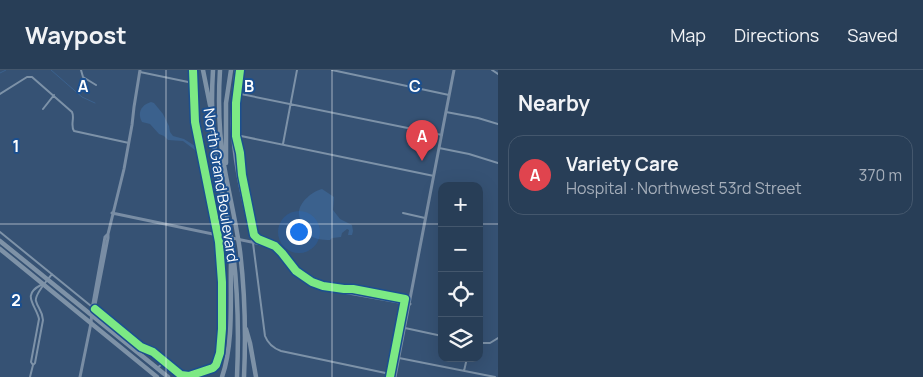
<!DOCTYPE html>
<html lang="en">
<head>
<meta charset="utf-8">
<style>
	:root { --surface:#283e57; --page:#344961; --text:#f1f3f6; --muted:#a5aeba; --line:#44576d; --accent:#8c9099 }
	body { margin:0; font-family:Manrope,sans-serif; background:var(--page); color:var(--text) }
	.controls { position:absolute; right:15px; bottom:15px; display:grid; overflow:hidden; border-radius:10px; box-shadow:0 5px 20px #0002 }
	.controls button { width:45px; height:45px; display:grid; place-items:center; padding:0; border:0; border-bottom:1px solid var(--line); background:var(--surface); color:var(--text); font:25px sans-serif }
	.you { position:absolute; left:298px; top:161px; width:18px; height:18px; margin:-12px; border:4px solid #fff; border-radius:50%; background:#1a73e8; box-shadow:0 0 0 8px #1a73e833 }
	.badge { display:grid; place-items:center; width:32px; height:32px; border-radius:50%; background:var(--accent); color:#fff; font-size:16px; font-weight:700 }
	.pin { position:absolute; translate:-50% -41px; filter:drop-shadow(0 1px 2px #0008) }
	.pin::after { content:''; position:absolute; top:26px; width:18px; height:15px; background:inherit; clip-path:polygon(0 0,100% 0,50% 100%) }
	.list { margin:0; padding:0; list-style:none }
	h2 { display:flex; justify-content:space-between; align-items:center; height:65px; margin:0; padding:0 20px; font-size:21px }
	h2 small { font-size:16px; font-weight:400; color:var(--muted) }
	.list li { display:grid; grid-template-columns:32px 1fr auto; gap:15px; align-items:center; box-sizing:border-box; height:80px; margin:0 10px 10px; padding:0 10px; border:1px solid var(--line); border-radius:15px }
	.list b { display:block; font-size:19px; white-space:nowrap }
	.list p { margin:0; font-size:16px; white-space:nowrap; color:var(--muted) }
	.list em { font-size:16px; font-style:normal; color:var(--muted) }
	.icon { flex:none; width:28px; height:28px; fill:none; stroke:currentColor; stroke-width:2; stroke-linecap:round; stroke-linejoin:round }
	.map { position:relative; flex:none; width:498px; height:307px; overflow:hidden }
	header { display:flex; align-items:center; gap:30px; box-sizing:border-box; height:70px; padding:0 25px; background:var(--surface); border-bottom:1px solid var(--line) }
	header strong { font-size:24px }
	nav { display:flex; gap:28px; margin-inline-start:auto; font-size:18px }
	main { display:flex }
	aside { flex:1; background:var(--surface) }
	.map>svg:first-child { display:block }
</style>
</head>
<body>
<header>
<strong>Waypost</strong>
<nav><a>Map</a><a>Directions</a><a>Saved</a></nav>
</header>
<main>
<div class="map">
<svg width="498" height="307" viewBox="0 0 498 307">
	<rect width="100%" height="100%" fill="#365274"/>
	<path fill="#3b618d" d="M151,32L154,33L163,44L169,56L170,62L173,66L184,69L195,76V80L183,71L168,70L164,66L159,64L150,54L142,52C137,43 141,35 151,32Z
		M322,119L334,127L333,140L340,149L352,155L353,161L352,165H348L349,160L347,159L342,163L341,167L332,168L330,170C322,170 314,169 307,164C304,162 303,158 302,154C301,151 299,147 299,143C299,132 313,121 322,119Z"/>
	<g fill="none" stroke-linecap="round" stroke-linejoin="round">
		<path stroke="#3b618d" stroke-width="1" d="M51,0L82,27L95,33
			M0,3L6,0
			M252,142L258,165H259"/>
		<path stroke="#7d92a8" stroke-width="2" d="M81,0L83,7L96,15
			M332,0L449,25
			M492,0L498,4
			M140,2L193,13
			M0,24L27,7H32L72,42C75,48 70,55 74,61L129,73
			M241,24L442,65
			M43,39L54,25
			M446,42L478,48L498,54
			M241,66L434,106
			M283,74L297,0
			M439,78L469,84L498,93
			M403,143L425,148
			M0,162L91,236
			M253,173L265,266C268,274 273,278 281,281L395,305
			M95,240L141,277L153,282L181,305L189,306L213,298L216,295L218,291L221,272L222,259V212L218,165
			M405,258L442,266
			M479,273H490L498,268
			M399,288L495,307
			M33,295L31,292L39,249C36,235 21,225 41,215
			M157,298L165,292
			M464,301L467,288
			M30,307L33,295L35,293L43,250C42,239 38,239 36,231C34,225 48,209 52,204"/>
		<path stroke="#798da4" stroke-width="3" d="M193,0L195,52L218,165
			M236,0C234,18 232,36 232,54C233,94 244,133 253,172
			M112,143L266,175C277,179 281,188 289,197C298,209 311,215 326,219L410,234
			M92,245L94,240L108,168V164
			M80,307L91,253L92,239L105,167L108,164L124,99L132,55L134,37L140,0
			M395,307L454,0"/>
		<path stroke="#7e92a7" stroke-width="4.5" d="M203,0L210,35
			M213,0C211,32 212,64 217,95C221,121 228,147 232,174C238,218 239,262 237,307
			M220,0C218,32 219,64 224,95C229,124 236,152 240,181C245,223 246,265 244,307
			M226,93V33L231,0
			M0,171L168,307
			M0,179L157,307
			M246,259L250,273L256,307
			M222,307C234,273 230,227 231,191"/>
		<g stroke="#1b4f8f" stroke-width="11">
			<path id="cycleway" d="M240,0L236,33V66L240,83L242,105L254,165L258,169L275,176L282,183L296,201L312,212L323,216L344,219H353L405,229L390,307
				M95,239L141,277L153,282L181,305L189,306L213,298L216,295L220,283L222,259V212L219,172L195,52L193,0"/>
		</g>
		<use href="#cycleway" stroke="#7ce984" stroke-width="8"/>
	</g>
	<path fill="none" stroke="#fff" stroke-width="1" stroke-opacity="0.55" d="M166,0V307M332,0V307M0,154H442M479,154H498"/>
	<g text-anchor="middle" dominant-baseline="central" stroke-width="4" stroke-linejoin="round" paint-order="stroke">
		<g font-size="15" fill="#fff" stroke="#1b4f8f">
			<text transform="translate(221 115) rotate(81)">North Grand Boulevard</text>
		</g>
	</g>
	<g font-size="16" text-anchor="middle" font-weight="bold" fill="#fff" stroke="#1b4f8f" stroke-width="4" stroke-linejoin="round" paint-order="stroke">
		<text x="83" y="22">A</text>
		<text x="249" y="22">B</text>
		<text x="415" y="22">C</text>
		<text x="16" y="82">1</text>
		<text x="16" y="236">2</text>
	</g>
</svg>
<div class="controls">
<button>+</button>
<button>−</button>
<button><svg class="icon" aria-label="locate" viewBox="0 0 24 24"><circle cx="12" cy="12" r="6"/><path d="M12 2v4M12 18v4M2 12h4M18 12h4"/></svg></button>
<button><svg class="icon" aria-label="layers" viewBox="0 0 24 24"><path d="M12 4l9 5-9 5-9-5zM3 14l9 5 9-5"/></svg></button>
</div>
<div class="you"></div>
<div class="pin badge" style="left:422px;top:91px;background:#e0444e">A</div>
</div>
<aside>
<h2>Nearby<small></small></h2>
<ul class="list">
<li><span class="badge" style="background:#e0444e">A</span><div><b>Variety Care</b><p>Hospital · Northwest 53rd Street</p></div><em>370 m</em></li>
</ul>
</aside>
</main>
</body>
</html>
